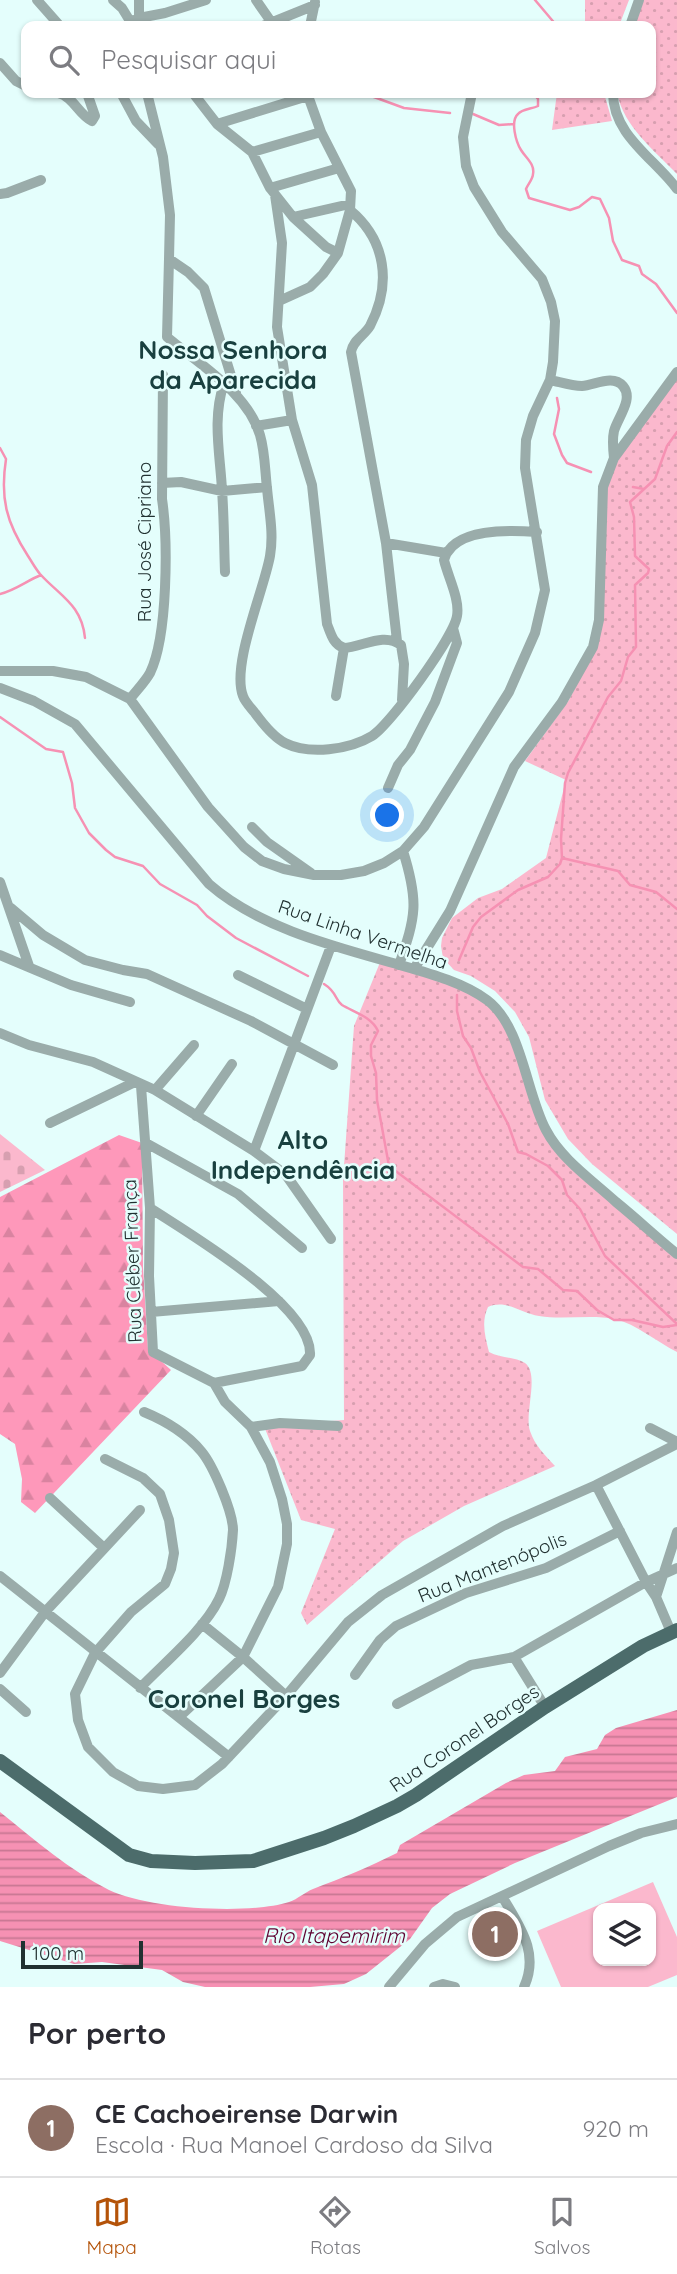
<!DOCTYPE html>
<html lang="pt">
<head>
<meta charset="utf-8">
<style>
	:root { --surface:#fff; --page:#f7f7f7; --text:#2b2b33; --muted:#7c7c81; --line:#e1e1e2; --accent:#b45309 }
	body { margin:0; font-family:Quicksand,sans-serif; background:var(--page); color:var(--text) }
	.controls { position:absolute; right:21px; bottom:21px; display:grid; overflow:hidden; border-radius:14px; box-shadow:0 2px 5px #0004 }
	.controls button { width:63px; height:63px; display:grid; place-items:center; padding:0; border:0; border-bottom:2px solid var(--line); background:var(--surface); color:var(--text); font:35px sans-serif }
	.scale { position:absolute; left:21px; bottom:18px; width:122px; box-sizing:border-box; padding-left:7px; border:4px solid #213131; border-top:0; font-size:19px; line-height:24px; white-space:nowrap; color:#213131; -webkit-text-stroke:5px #e4fefc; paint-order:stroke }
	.you { position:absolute; left:388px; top:816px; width:24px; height:24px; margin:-18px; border:5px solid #fff; border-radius:50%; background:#1a73e8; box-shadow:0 0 0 10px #1a73e833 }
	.badge { display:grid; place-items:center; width:46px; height:46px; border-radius:50%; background:var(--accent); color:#fff; font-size:23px; font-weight:700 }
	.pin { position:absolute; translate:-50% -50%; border:4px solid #fff; box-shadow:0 2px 7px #0006 }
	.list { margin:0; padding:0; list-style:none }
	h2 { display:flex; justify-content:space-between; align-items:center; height:91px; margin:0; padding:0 28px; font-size:30px }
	h2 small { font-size:23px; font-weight:400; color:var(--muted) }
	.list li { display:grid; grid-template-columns:46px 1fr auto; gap:21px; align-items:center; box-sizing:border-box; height:98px; padding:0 28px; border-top:2px solid var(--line) }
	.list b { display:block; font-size:26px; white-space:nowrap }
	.list p { margin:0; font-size:23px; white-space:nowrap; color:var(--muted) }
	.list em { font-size:23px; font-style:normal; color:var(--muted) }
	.icon { flex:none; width:38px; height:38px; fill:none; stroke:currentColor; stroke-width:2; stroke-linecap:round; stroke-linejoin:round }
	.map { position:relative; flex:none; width:677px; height:1987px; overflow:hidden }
	.search { position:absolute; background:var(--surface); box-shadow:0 2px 5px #0004; left:21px; right:21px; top:21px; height:77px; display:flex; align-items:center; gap:18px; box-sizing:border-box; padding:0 24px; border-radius:14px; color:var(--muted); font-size:26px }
	.sheet { height:189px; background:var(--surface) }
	nav { display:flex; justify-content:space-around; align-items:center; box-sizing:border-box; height:98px; border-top:2px solid var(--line); background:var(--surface); font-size:19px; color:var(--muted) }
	nav a { display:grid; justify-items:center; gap:4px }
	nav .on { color:var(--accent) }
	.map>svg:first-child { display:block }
</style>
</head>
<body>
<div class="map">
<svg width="677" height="1987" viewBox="0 0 677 1987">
	<defs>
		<pattern id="grass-dots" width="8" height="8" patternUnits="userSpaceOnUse" patternTransform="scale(1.75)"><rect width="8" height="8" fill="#fbb8cd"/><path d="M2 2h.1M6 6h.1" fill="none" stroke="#d79fb0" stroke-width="1.8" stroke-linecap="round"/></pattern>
		<pattern id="forest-firs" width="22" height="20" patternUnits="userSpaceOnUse" patternTransform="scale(1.75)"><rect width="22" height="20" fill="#fe98ba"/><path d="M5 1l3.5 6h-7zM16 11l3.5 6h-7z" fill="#d983a0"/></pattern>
		<pattern id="cemetery-stones" width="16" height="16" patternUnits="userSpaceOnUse" patternTransform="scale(1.75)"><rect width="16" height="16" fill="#fbb8cd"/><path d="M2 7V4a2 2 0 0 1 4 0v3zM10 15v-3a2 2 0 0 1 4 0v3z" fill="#d79fb0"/></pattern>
		<pattern id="water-rules" width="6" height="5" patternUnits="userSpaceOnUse" patternTransform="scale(1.75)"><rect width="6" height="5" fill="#f691b3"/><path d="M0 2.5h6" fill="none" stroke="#c77792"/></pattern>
	</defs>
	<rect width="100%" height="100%" fill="#e4fefc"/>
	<path fill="url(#grass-dots)" d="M585,0H629L619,26H585Z
		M642,0H677V174C654,150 624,127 617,93H651V26H634Z
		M557,93H604L612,121L552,130Z
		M677,379V1234L592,1164L568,1139L545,1100L529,1037L515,1012L495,991L471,976L454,970L443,958L441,946L442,938L452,918L478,898L502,889L546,858L566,780L525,761L569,700L580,678L604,607V500L613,466Z
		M381,960L474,994L501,1018L549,1138L677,1253V1352C657,1342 636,1324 615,1319C591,1314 564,1320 539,1316C521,1313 506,1299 488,1307C481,1322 485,1336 489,1352C500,1358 515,1357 525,1363C540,1374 524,1414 530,1431C535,1446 545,1455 555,1466L464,1506L403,1541L307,1625L301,1613L335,1529L301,1520L264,1426L344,1420L343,1180L354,1026Z"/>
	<path fill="url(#forest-firs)" d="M119,1135L142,1143L143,1267L148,1349L171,1370L35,1513L21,1502L22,1479L15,1444L0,1434V1197Z"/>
	<path fill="url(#cemetery-stones)" d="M0,1134L45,1170L0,1192Z"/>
	<path fill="#fbb8cd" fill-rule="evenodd" d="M653,1882L677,1937V1975L648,1987H561L537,1931ZM598,1908H651V1961H598Z"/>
	<path fill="url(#water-rules)" d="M677,1710V1797L515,1863L450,1894L432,1908L410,1939L366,1974L344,1984L310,1987H205L183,1982L162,1970L102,1962L74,1964L0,1941V1812C35,1840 69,1870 109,1890C149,1909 248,1915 289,1902C298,1899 305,1892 313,1889C342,1878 369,1867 397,1853L400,1845L506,1783L524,1775L555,1771L565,1757L597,1749L605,1735L616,1728Z"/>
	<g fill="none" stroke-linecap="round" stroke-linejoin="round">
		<path stroke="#f691b3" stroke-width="2.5" d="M535,0L557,26
			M363,93L404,108L450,113
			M533,93L538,99V106C532,109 522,109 518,114C510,121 516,142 521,150C526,158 535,164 533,174C533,179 528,184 526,189L529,198L570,210L579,207L592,197L600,199L609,218L613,241L622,260L639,266L642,274L656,284L677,313
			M473,114L499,125L514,124
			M557,398L559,409L554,434L562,455L567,463L591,472
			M0,448L6,459C0,498 6,522 28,556C32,562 35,568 40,574C60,596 82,605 85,638
			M633,487L644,489
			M0,594C16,590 26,581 41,575
			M0,717L46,749L63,752L72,783L75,808L89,833L106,850L115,857L143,866L160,884L197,905L207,916L236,938L308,976
			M562,858L618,871L630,885L656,892L677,909
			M459,960L473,927L481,917L518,890L548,877L560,864L562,858L561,839L565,783L568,773L608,697L621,681L628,657L636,647L635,585L648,573L649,569L635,556L634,517L630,502L655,479L667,446L677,432
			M324,984C337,992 335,1000 342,1005C354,1012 372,1017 378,1031L371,1045V1056L376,1073L377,1100L389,1166L523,1267L538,1269L563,1290L577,1291L597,1310L614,1320H632L663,1327L677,1325
			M457,995V1011L463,1036L471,1048L480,1072L508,1124L518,1152L526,1154L548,1166L562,1180L567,1195L580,1209L605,1256L677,1324"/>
		<path stroke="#9aacaa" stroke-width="10" d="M37,0L60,26
			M113,0L122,8L133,26
			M256,0L272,23
			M139,18V0
			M130,22L139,18L165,13L206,0
			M263,26L315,5
			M310,26L315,2
			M630,26L639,0
			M0,63L16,81L26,86
			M58,93C74,97 78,114 92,121L95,116L87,93
			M121,93L136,121L158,144
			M147,93L163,157L170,215L169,259L188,272L204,288L236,392
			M193,93L217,124L252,152L270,188L293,217L326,247L338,253
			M613,93C613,135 654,158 677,189
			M217,124L308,96
			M252,152L321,132
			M270,188L339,168
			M0,194L7,193L41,180
			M275,195L282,243L277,327L292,420L312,485L327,624C331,634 333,644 344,648C362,647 384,632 401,645L404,664L402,700
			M350,210C386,240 392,284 370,326C364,336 353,340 351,352L386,543L446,553
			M293,217L350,204
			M169,259L167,337C199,364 248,393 260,435C265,452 265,471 267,488C269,511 274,533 270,556C264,590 231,665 243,696C245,702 251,708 255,713C263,724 273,737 285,743C309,755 349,750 372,736C390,725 454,637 457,616C460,599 448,577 444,560C453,527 511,530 537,532
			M279,301L310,287L323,274L338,253L350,210L351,191L321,132L307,93
			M550,380C560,382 571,386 582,386C595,385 613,374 623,386C634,399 618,417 614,431C612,440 613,449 614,458
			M224,383C212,419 220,453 222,490C224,517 224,545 225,572
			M256,426L292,420
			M162,483L181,482L222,491L267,487
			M386,543L397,641
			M0,671H53L86,677L130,699L208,807L244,847L262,861L284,869L314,875H341L364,871L384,863L403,851L424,827L509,692L535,633L545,590L525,468L526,440L533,416L550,380L553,362L555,321L551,302L542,279L502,232L474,187L466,166L463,137L472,93
			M0,688L34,701L75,724L209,884C258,927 332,946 393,963C424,972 461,981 487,1000C522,1026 526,1093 546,1130C561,1159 592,1180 616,1202C637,1219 656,1237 677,1254
			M336,696L344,648
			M130,699C136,691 145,682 150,673C168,636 168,540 162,499L163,375
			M388,788L398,765L410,750L435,702L457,643L453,628
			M252,827L267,842L311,873
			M0,882L29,966
			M11,908L43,935L85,960L123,970L147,974L251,1021L333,1065
			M0,955L71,985L130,1002
			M399,965C416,916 419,902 403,851
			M414,969L450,911L514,767L562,702L593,647L599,620L603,487L614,458L677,372
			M238,975L307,1009
			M0,1033L29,1045L93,1062L155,1090L254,1151L286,1175L331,1239
			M141,1086L150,1208L149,1276L153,1352L214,1383L225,1402L251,1427L270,1462L282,1499L287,1524V1544L278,1587L243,1657L179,1717
			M155,1090L194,1045
			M196,1116L232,1064
			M50,1123L135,1082
			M146,1143L238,1194L302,1248
			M254,1151L331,946
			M150,1208C188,1233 313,1306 310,1355L302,1366L214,1383
			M151,1312L279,1301
			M251,1427L280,1423L338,1426
			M650,1428L677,1442
			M105,1459L143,1478L160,1494L169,1520L174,1553L171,1569L165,1584L131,1612L95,1653L75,1694L78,1720L88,1747L113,1772L138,1786L163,1789L195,1785L222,1764L286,1696L348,1622L382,1595L503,1526L596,1485L677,1444
			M596,1485L646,1582L656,1597L671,1632
			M50,1498L104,1548
			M0,1576L229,1757
			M656,1597L677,1532
			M202,1624L243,1657L286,1696
			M514,1657L545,1707
			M0,1673L45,1612L140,1510
			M355,1675L380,1640L396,1626L466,1593L546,1568L620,1531
			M140,1688C165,1662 204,1630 219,1599C227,1583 232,1549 233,1530C233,1512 213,1465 201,1451C185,1432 166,1421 144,1412
			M0,1689L26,1712
			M397,1704L471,1665L514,1657L646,1582L677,1568
			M502,1896C519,1926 540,1952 524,1987
			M389,1987L425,1944L457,1917L609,1846L641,1833L677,1824
			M434,1987L443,1984L455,1987"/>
		<path stroke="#4c6c6b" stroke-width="14" d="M0,1761L129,1855L151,1861L195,1863L253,1861L324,1838L354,1826L397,1806L416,1795L545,1707L643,1646L677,1630"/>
	</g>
	<g text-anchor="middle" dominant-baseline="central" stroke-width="5" stroke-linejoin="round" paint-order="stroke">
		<g font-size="19" fill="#213131" stroke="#e4fefc">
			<text transform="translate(144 542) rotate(-90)">Rua José Cipriano</text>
			<text transform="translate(363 934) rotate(19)">Rua Linha Vermelha</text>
			<text transform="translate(132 1261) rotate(-92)">Rua Cléber França</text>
			<text transform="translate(492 1567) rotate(-22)">Rua Mantenópolis</text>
			<text transform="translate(464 1738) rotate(-34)">Rua Coronel Borges</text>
		</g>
		<g font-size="21" font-style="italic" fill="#5e0130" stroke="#e4fefc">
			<text x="334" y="1935">Rio Itapemirim</text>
		</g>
		<g font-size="26" font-weight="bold" fill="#19403f" stroke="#e4fefc">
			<text x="233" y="349">Nossa Senhora<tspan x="233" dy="30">da Aparecida</tspan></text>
			<text x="303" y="1139">Alto<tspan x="303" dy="30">Independência</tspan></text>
			<text x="244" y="1698">Coronel Borges</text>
		</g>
	</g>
</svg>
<div class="controls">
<button><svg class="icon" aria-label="layers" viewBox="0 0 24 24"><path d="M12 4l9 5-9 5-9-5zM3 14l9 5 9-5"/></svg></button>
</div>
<div class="scale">100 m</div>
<div class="you"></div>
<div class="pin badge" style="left:495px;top:1934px;background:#8d6e63">1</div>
<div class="search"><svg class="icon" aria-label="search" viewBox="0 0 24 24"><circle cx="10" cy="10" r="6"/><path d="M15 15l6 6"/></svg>Pesquisar aqui</div>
</div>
<section class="sheet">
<h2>Por perto<small></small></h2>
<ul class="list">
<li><span class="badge" style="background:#8d6e63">1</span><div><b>CE Cachoeirense Darwin</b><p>Escola · Rua Manoel Cardoso da Silva</p></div><em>920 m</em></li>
</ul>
</section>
<nav>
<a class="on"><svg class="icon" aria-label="map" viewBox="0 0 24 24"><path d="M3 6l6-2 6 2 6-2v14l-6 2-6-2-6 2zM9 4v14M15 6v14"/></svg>Mapa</a>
<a><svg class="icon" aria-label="directions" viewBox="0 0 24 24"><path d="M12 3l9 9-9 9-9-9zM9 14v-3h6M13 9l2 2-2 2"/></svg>Rotas</a>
<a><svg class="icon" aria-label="saved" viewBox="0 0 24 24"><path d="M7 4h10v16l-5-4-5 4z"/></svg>Salvos</a>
</nav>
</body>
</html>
